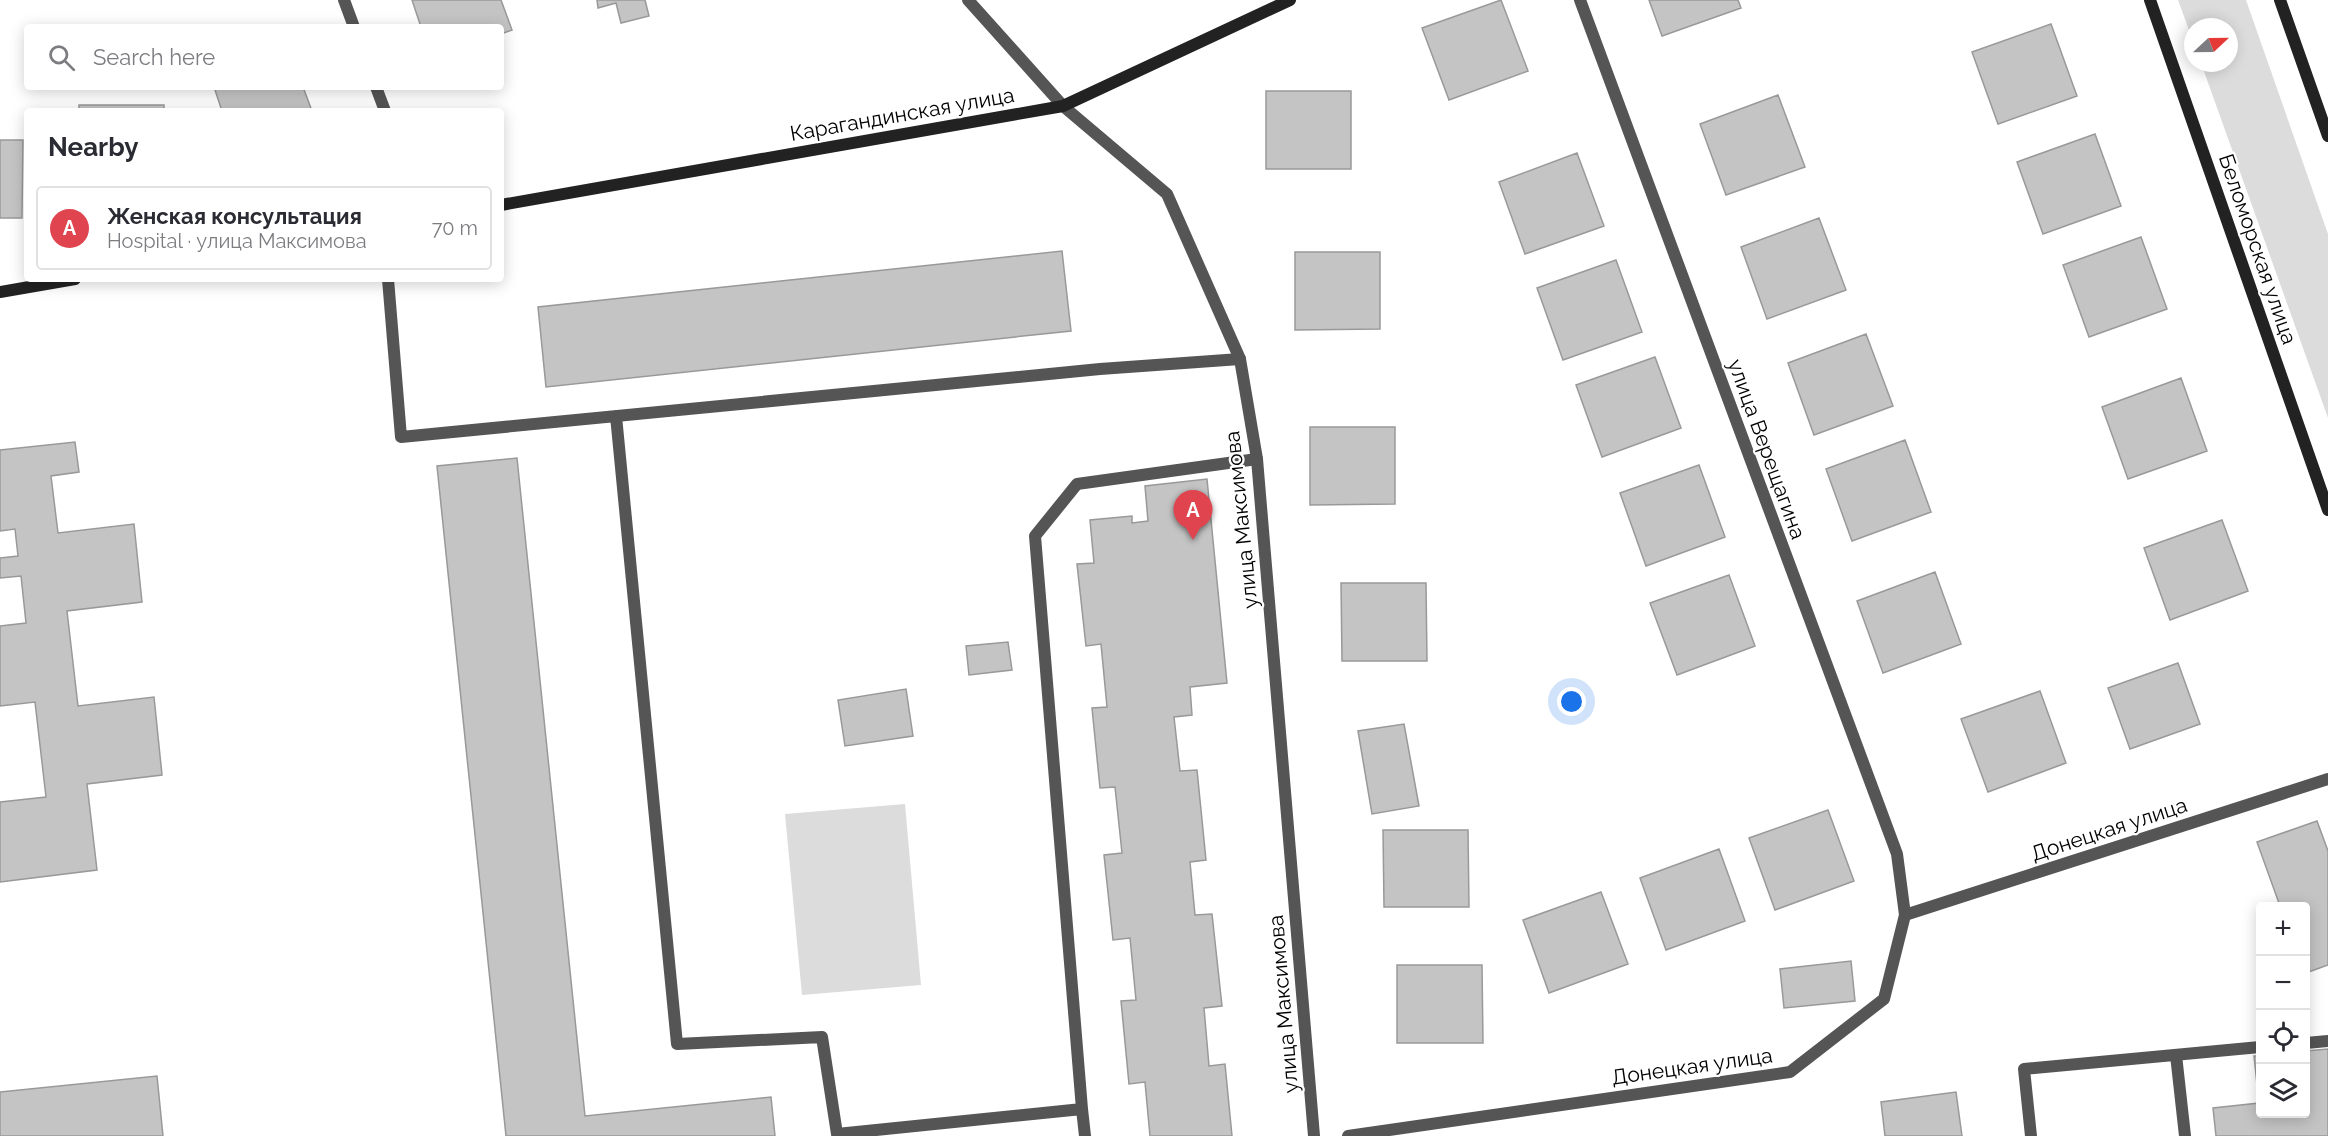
<!DOCTYPE html>
<html lang="en">
<head>
<meta charset="utf-8">
<style>
	:root { --surface:#fff; --page:#f2f2f3; --text:#2b2b33; --muted:#7c7c81; --line:#e1e1e2; --accent:#000 }
	body { margin:0; font-family:Raleway,sans-serif; background:var(--page); color:var(--text) }
	.controls { position:absolute; right:18px; bottom:18px; display:grid; overflow:hidden; border-radius:6px; box-shadow:0 3px 15px #0003 }
	.controls button { width:54px; height:54px; display:grid; place-items:center; padding:0; border:0; border-bottom:2px solid var(--line); background:var(--surface); color:var(--text); font:30px sans-serif }
	.compass { position:absolute; left:2184px; top:18px; width:54px; height:54px; border-radius:50%; background:var(--surface); box-shadow:0 3px 15px #0003; rotate:68deg }
	.you { position:absolute; left:1572px; top:702px; width:21px; height:21px; margin:-15px; border:4px solid #fff; border-radius:50%; background:#1a73e8; box-shadow:0 0 0 9px #1a73e833 }
	.badge { display:grid; place-items:center; width:39px; height:39px; border-radius:50%; background:var(--accent); color:#fff; font-size:20px; font-weight:700 }
	.pin { position:absolute; translate:-50% -50px; filter:drop-shadow(0 2px 3px #0008) }
	.pin::after { content:''; position:absolute; top:32px; width:21px; height:18px; background:inherit; clip-path:polygon(0 0,100% 0,50% 100%) }
	.list { margin:0; padding:0; list-style:none }
	h2 { display:flex; justify-content:space-between; align-items:center; height:78px; margin:0; padding:0 24px; font-size:26px }
	h2 small { font-size:20px; font-weight:400; color:var(--muted) }
	.list li { display:grid; grid-template-columns:39px 1fr auto; gap:18px; align-items:center; box-sizing:border-box; height:84px; margin:0 12px 12px; padding:0 12px; border:2px solid var(--line); border-radius:6px }
	.list b { display:block; font-size:22px; white-space:nowrap }
	.list p { margin:0; font-size:20px; white-space:nowrap; color:var(--muted) }
	.list em { font-size:20px; font-style:normal; color:var(--muted) }
	.icon { flex:none; width:33px; height:33px; fill:none; stroke:currentColor; stroke-width:2; stroke-linecap:round; stroke-linejoin:round }
	.map { position:relative; flex:none; width:2328px; height:1136px; overflow:hidden }
	.search { position:absolute; background:var(--surface); box-shadow:0 3px 15px #0003; left:24px; top:24px; width:480px; height:66px; display:flex; align-items:center; gap:15px; box-sizing:border-box; padding:0 21px; border-radius:6px; color:var(--muted); font-size:22px }
	.panel { position:absolute; background:var(--surface); box-shadow:0 3px 15px #0003; left:24px; top:108px; width:480px; height:174px; border-radius:6px }
	.map>svg:first-child { display:block }
</style>
</head>
<body>
<div class="map">
<svg width="2328" height="1136" viewBox="0 0 2328 1136">
	<rect width="100%" height="100%" fill="#fff"/>
	<path fill="#dcdcdc" d="M2178,0H2246L2328,234V418L2201,63H2229V27H2193V41Z
		M905,804L921,985L802,995L785,814Z"/>
	<path fill="#c4c4c4" stroke="#999" stroke-width="1.5" d="M412,0H501L512,30L501,34V27H421Z
		M597,0H645L649,16L621,23L616,3L598,8Z
		M1501,0L1528,71L1449,100L1422,28Z
		M1649,0H1738L1741,8L1662,36Z
		M2051,24L2077,96L1998,124L1972,52Z
		M214,87H303L312,111H222Z
		M1266,91H1351V169H1266Z
		M1778,95L1805,167L1726,195L1700,124Z
		M79,105H164V111H79Z
		M2095,134L2121,206L2043,234L2017,162Z
		M0,140H23L22,218H0Z
		M1577,153L1604,226L1525,254L1499,182Z
		M1819,218L1846,290L1767,319L1741,247Z
		M2141,237L2167,309L2089,337L2063,265Z
		M1062,251L1071,331L546,387L538,307Z
		M1295,252H1380V329L1295,330Z
		M1616,260L1642,332L1563,360L1537,288Z
		M1866,334L1893,406L1814,435L1788,363Z
		M1655,357L1681,428L1602,457L1576,385Z
		M2181,378L2207,451L2128,479L2102,407Z
		M1310,427H1395V504L1310,505Z
		M1905,440L1931,512L1852,541L1826,469Z
		M75,442L79,472L51,476L58,533L134,524L142,602L67,611L78,706L154,697L162,775L87,784L97,870L0,882V802L46,797L35,702L0,706V626L26,623L21,576L0,578V558L18,556L15,529L0,531V450Z
		M517,458L585,1116L771,1097L775,1136H506L437,466Z
		M1699,465L1725,537L1646,566L1620,493Z
		M1207,479L1227,683L1190,687L1192,715L1174,717L1180,771L1197,770L1206,860L1190,862L1195,915L1212,914L1222,1006L1204,1008L1209,1066L1225,1064L1232,1136H1150L1145,1082L1129,1084L1121,1001L1136,1000L1130,938L1113,940L1104,855L1122,853L1115,787L1100,788L1092,708L1107,707L1101,644L1086,646L1077,564L1094,563L1090,520L1132,516V523L1148,521L1145,486Z
		M2222,520L2248,591L2170,620L2144,548Z
		M1935,572L1961,644L1883,673L1857,601Z
		M1729,575L1755,646L1677,675L1650,603Z
		M1341,583H1426L1427,661H1342Z
		M1008,642L1012,670L969,675L966,646Z
		M2178,663L2200,724L2130,749L2108,688Z
		M906,689L913,736L845,746L838,700Z
		M2040,691L2066,763L1988,792L1961,719Z
		M1404,724L1419,806L1372,814L1358,731Z
		M1828,810L1854,881L1775,910L1749,838Z
		M2317,821L2328,851V965L2306,973V906H2280L2257,842Z
		M1383,830H1468L1469,907H1384Z
		M1719,849L1745,921L1666,950L1640,878Z
		M1601,892L1628,964L1549,993L1523,920Z
		M1851,961L1855,1001L1784,1008L1780,969Z
		M1397,965H1482L1483,1043H1397Z
		M2328,1049V1136H2216L2213,1108L2259,1103L2254,1056H2260V1114H2306V1051Z
		M157,1076L163,1136H0V1092Z
		M1956,1092L1962,1136H1885L1881,1102Z"/>
	<g fill="none" stroke-linecap="round" stroke-linejoin="round">
		<path stroke="#555" stroke-width="12" d="M388,279L401,437L1100,369L1240,359
			M616,416L677,1044L822,1037L837,1134L1082,1109L1085,1136
			M2306,1043L2328,1041
			M2176,1055L2185,1136
			M1082,1109L1035,536L1077,484L1257,459
			M2031,1136L2024,1069L2260,1047"/>
		<path stroke="#555" stroke-width="12" d="M344,0L354,27
			M968,0L1063,106L1167,194L1240,359L1257,459L1314,1136
			M1580,0L1897,854L1905,915
			M376,87L385,111
			M1348,1136L1790,1072L1884,999L1905,915L2328,779"/>
		<path stroke="#222" stroke-width="12" d="M2150,0L2328,510
			M2280,0L2328,136
			M501,205L1063,106L1290,0
			M0,292L75,279"/>
	</g>
	<g text-anchor="middle" dominant-baseline="central" stroke-width="4.5" stroke-linejoin="round" paint-order="stroke">
		<g font-size="21" fill="#000" stroke="#fff">
			<text transform="translate(902 114) rotate(-10)">Карагандинская улица</text>
			<text transform="translate(2258 249) rotate(71)">Беломорская улица</text>
			<text transform="translate(1767 449) rotate(70)">улица Верещагина</text>
			<text transform="translate(1241 520) rotate(-96)">улица Максимова</text>
			<text transform="translate(2109 829) rotate(-18)">Донецкая улица</text>
			<text transform="translate(1283 1004) rotate(-95)">улица Максимова</text>
			<text transform="translate(1692 1066) rotate(-8)">Донецкая улица</text>
		</g>
	</g>
</svg>
<div class="controls">
<button>+</button>
<button>−</button>
<button><svg class="icon" aria-label="locate" viewBox="0 0 24 24"><circle cx="12" cy="12" r="6"/><path d="M12 2v4M12 18v4M2 12h4M18 12h4"/></svg></button>
<button><svg class="icon" aria-label="layers" viewBox="0 0 24 24"><path d="M12 4l9 5-9 5-9-5zM3 14l9 5 9-5"/></svg></button>
</div>
<svg class="compass" viewBox="-18 -18 36 36"><path d="M0-13l5 13h-10z" fill="#e53935"/><path d="M0 13l5-13h-10z" fill="#7c7c81"/></svg>
<div class="you"></div>
<div class="pin badge" style="left:1193px;top:540px;background:#e0444e">A</div>
<div class="search"><svg class="icon" aria-label="search" viewBox="0 0 24 24"><circle cx="10" cy="10" r="6"/><path d="M15 15l6 6"/></svg>Search here</div>
<section class="panel">
<h2>Nearby<small></small></h2>
<ul class="list">
<li><span class="badge" style="background:#e0444e">A</span><div><b>Женская консультация</b><p>Hospital · улица Максимова</p></div><em>70 m</em></li>
</ul>
</section>
</div>
</body>
</html>
